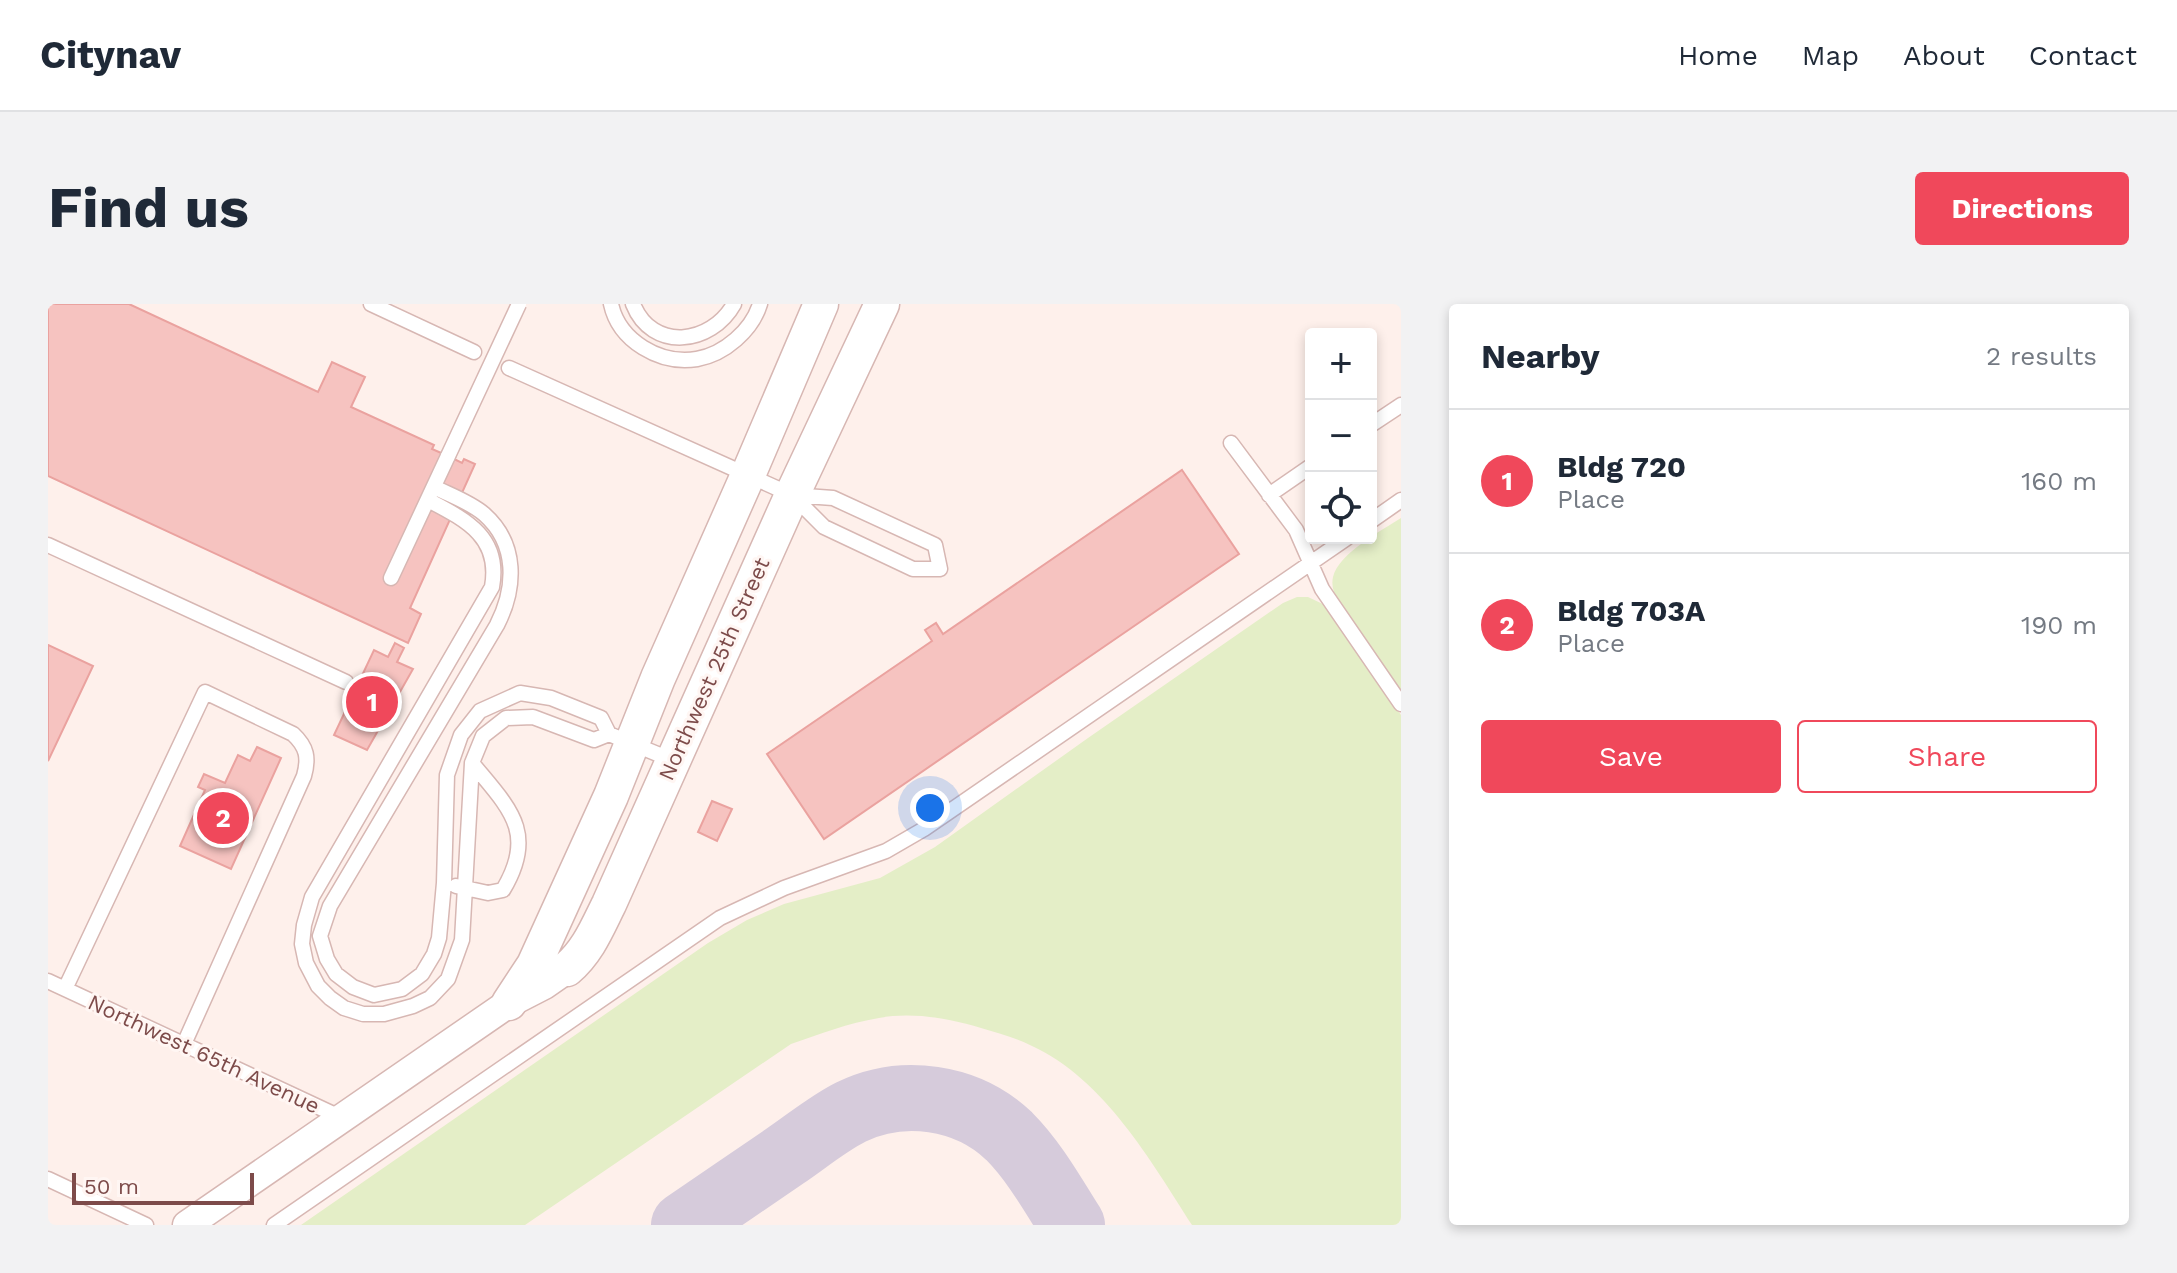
<!DOCTYPE html>
<html lang="en">
<head>
<meta charset="utf-8">
<style>
	:root { --surface:#fff; --page:#f2f2f3; --text:#1f2937; --muted:#747a83; --line:#e0e1e3; --accent:#f0485b }
	body { margin:0; font-family:"Work Sans",sans-serif; background:var(--page); color:var(--text) }
	.controls { position:absolute; right:24px; top:24px; display:grid; overflow:hidden; border-radius:8px; box-shadow:0 4px 12px #0003 }
	.controls button { width:72px; height:72px; display:grid; place-items:center; padding:0; border:0; border-bottom:2px solid var(--line); background:var(--surface); color:var(--text); font:40px sans-serif }
	.scale { position:absolute; left:24px; bottom:20px; width:182px; box-sizing:border-box; padding-left:8px; border:4px solid #7d4b4a; border-top:0; font-size:22px; line-height:28px; white-space:nowrap; color:#7d4b4a; -webkit-text-stroke:6px #fff6f3; paint-order:stroke }
	.you { position:absolute; left:882px; top:504px; width:28px; height:28px; margin:-20px; border:6px solid #fff; border-radius:50%; background:#1a73e8; box-shadow:0 0 0 12px #1a73e833 }
	.badge { display:grid; place-items:center; width:52px; height:52px; border-radius:50%; background:var(--accent); color:#fff; font-size:26px; font-weight:700 }
	.pin { position:absolute; translate:-50% -50%; border:4px solid #fff; box-shadow:0 2px 8px #0006 }
	.list { margin:0; padding:0; list-style:none }
	h2 { display:flex; justify-content:space-between; align-items:center; height:104px; margin:0; padding:0 32px; font-size:34px }
	h2 small { font-size:26px; font-weight:400; color:var(--muted) }
	.list li { display:grid; grid-template-columns:52px 1fr auto; gap:24px; align-items:center; box-sizing:border-box; height:144px; padding:0 32px; border-top:2px solid var(--line) }
	.list b { display:block; font-size:30px; white-space:nowrap }
	.list p { margin:0; font-size:26px; white-space:nowrap; color:var(--muted) }
	.list em { font-size:26px; font-style:normal; color:var(--muted) }
	.actions { display:flex; gap:16px; padding:24px 32px }
	.actions a { flex:1; padding:18px 0; border:2px solid var(--accent); border-radius:8px; text-align:center; font-size:28px; color:var(--accent) }
	.actions .main { background:var(--accent); color:#fff }
	.icon { flex:none; width:44px; height:44px; fill:none; stroke:currentColor; stroke-width:2; stroke-linecap:round; stroke-linejoin:round }
	.map { position:relative; flex:none; width:1353px; height:921px; overflow:hidden; border-radius:8px }
	header { display:flex; align-items:center; gap:48px; box-sizing:border-box; height:112px; padding:0 40px; background:var(--surface); border-bottom:2px solid var(--line) }
	header strong { font-size:38px }
	nav { display:flex; gap:44px; margin-inline-start:auto; font-size:28px }
	.intro { display:flex; align-items:center; justify-content:space-between; box-sizing:border-box; height:192px; padding:0 48px }
	h1 { margin:0; font-size:56px }
	.button { padding:20px 36px; border-radius:8px; background:var(--accent); color:#fff; font-size:28px; font-weight:700 }
	main { display:flex; gap:48px; padding:0 48px }
	aside { flex:1; background:var(--surface); border-radius:8px; box-shadow:0 4px 12px #0003 }
	.map>svg:first-child { display:block }
</style>
</head>
<body>
<header>
<strong>Citynav</strong>
<nav><a>Home</a><a>Map</a><a>About</a><a>Contact</a></nav>
</header>
<div class="intro"><h1>Find us</h1><a class="button">Directions</a></div>
<main>
<div class="map">
<svg width="1353" height="921" viewBox="0 0 1353 921">
	<rect width="100%" height="100%" fill="#fef0eb"/>
	<path fill="#e4eec7" d="M1353,214V390L1290,297C1286,289 1283,282 1285,273C1291,249 1333,227 1353,214Z
		M1249,293H1260L1279,302L1353,411V921H1144C1103,857 1056,775 984,742C968,734 950,729 933,724C901,714 863,708 831,714C800,719 772,730 743,740L477,921H253L660,639L699,616L736,600L832,574L887,543L1040,434L1235,299Z"/>
	<g fill="none" stroke-linecap="round" stroke-linejoin="round">
		<path stroke="#d6cbdb" stroke-width="66" d="M636,921C670,898 703,875 737,852C758,838 779,820 803,808C854,783 919,792 961,832C986,857 1005,891 1024,921"/>
	</g>
	<path fill="#f6c3c0" stroke="#eaa29f" stroke-width="2" d="M0,0H81L270,88L284,58L317,73L303,103L386,141L384,145L400,152L414,159L416,155L427,160L362,304L373,310L360,339L0,172Z
		M1134,166L1191,250L776,535L719,450L884,337L877,326L888,319L895,330Z
		M347,339L356,344L349,358L365,365L319,446L286,431L326,346L340,353Z
		M0,341L45,362L0,457Z
		M209,443L233,454L183,565L132,542L157,486L150,483L156,470L177,479L190,451L202,457Z
		M664,497L684,505L669,537L650,528Z"/>
	<g fill="none" stroke-linecap="round" stroke-linejoin="round">
		<g stroke="#d7b7b3" stroke-width="17">
			<path id="service" d="M323,0L426,48
				M563,0C571,37 612,61 649,55C677,50 704,26 712,0
				M585,0C604,48 663,41 686,0
				M461,64L744,191L785,194L887,241L892,265H865L776,223L744,191
				M1323,121L1353,101
				M1183,139L1248,226L1274,285L1353,400
				M386,183C402,191 422,198 436,210C470,240 468,284 449,321L282,602L272,632L279,655L288,670L305,683L326,691L354,685L374,670L386,650L391,634L396,579L399,471L413,431L432,407L472,389L503,394L553,414L561,430L624,456
				M1221,191L1263,162
				M380,196C418,216 453,233 444,283L264,593L256,621L254,640L258,659L270,682L282,694L296,704L315,710H336L365,702L382,694L400,675L414,636L424,459L435,432L458,414L485,413L546,436L561,430
				M1323,217L1353,196
				M0,241L298,378
				M343,274L400,152
				M408,582L440,589L455,586C490,528 460,503 424,459
				M0,677L294,814
				M17,685L157,388L245,430C259,443 261,454 256,472L136,740
				M0,875L98,921
				M226,921L672,614L736,584L838,547L876,525L1299,234"/>
		</g>
		<g stroke="#d7b7b3" stroke-width="31">
			<path id="minor" d="M139,921L461,699L496,681L519,665"/>
		</g>
		<g stroke="#d7b7b3" stroke-width="37">
			<path id="tertiary" d="M519,665C540,647 549,624 561,600L744,191L834,0
				M461,699L486,661L563,492L610,374L700,171L773,0"/>
		</g>
		<use href="#service" stroke="#fff" stroke-width="14"/>
		<use href="#minor" stroke="#fff" stroke-width="28"/>
		<use href="#tertiary" stroke="#fff" stroke-width="34"/>
		<g stroke="#d7b7b3" stroke-width="17" stroke-linecap="butt">
			<path id="service-bridge" d="M400,152L471,0"/>
		</g>
		<use href="#service-bridge" stroke="#fff" stroke-width="14"/>
	</g>
	<g text-anchor="middle" dominant-baseline="central" stroke-width="6" stroke-linejoin="round" paint-order="stroke">
		<g font-size="22" fill="#7d4b4a" stroke="#fff6f3">
			<text transform="translate(666 365) rotate(-66)">Northwest 25th Street</text>
			<text transform="translate(156 750) rotate(25)">Northwest 65th Avenue</text>
		</g>
	</g>
</svg>
<div class="controls">
<button>+</button>
<button>−</button>
<button><svg class="icon" aria-label="locate" viewBox="0 0 24 24"><circle cx="12" cy="12" r="6"/><path d="M12 2v4M12 18v4M2 12h4M18 12h4"/></svg></button>
</div>
<div class="scale">50 m</div>
<div class="you"></div>
<div class="pin badge" style="left:324px;top:398px">1</div>
<div class="pin badge" style="left:175px;top:514px">2</div>
</div>
<aside>
<h2>Nearby<small>2 results</small></h2>
<ul class="list">
<li><span class="badge">1</span><div><b>Bldg 720</b><p>Place</p></div><em>160 m</em></li>
<li><span class="badge">2</span><div><b>Bldg 703A</b><p>Place</p></div><em>190 m</em></li>
</ul>
<div class="actions"><a class="main">Save</a><a>Share</a></div>
</aside>
</main>
</body>
</html>
